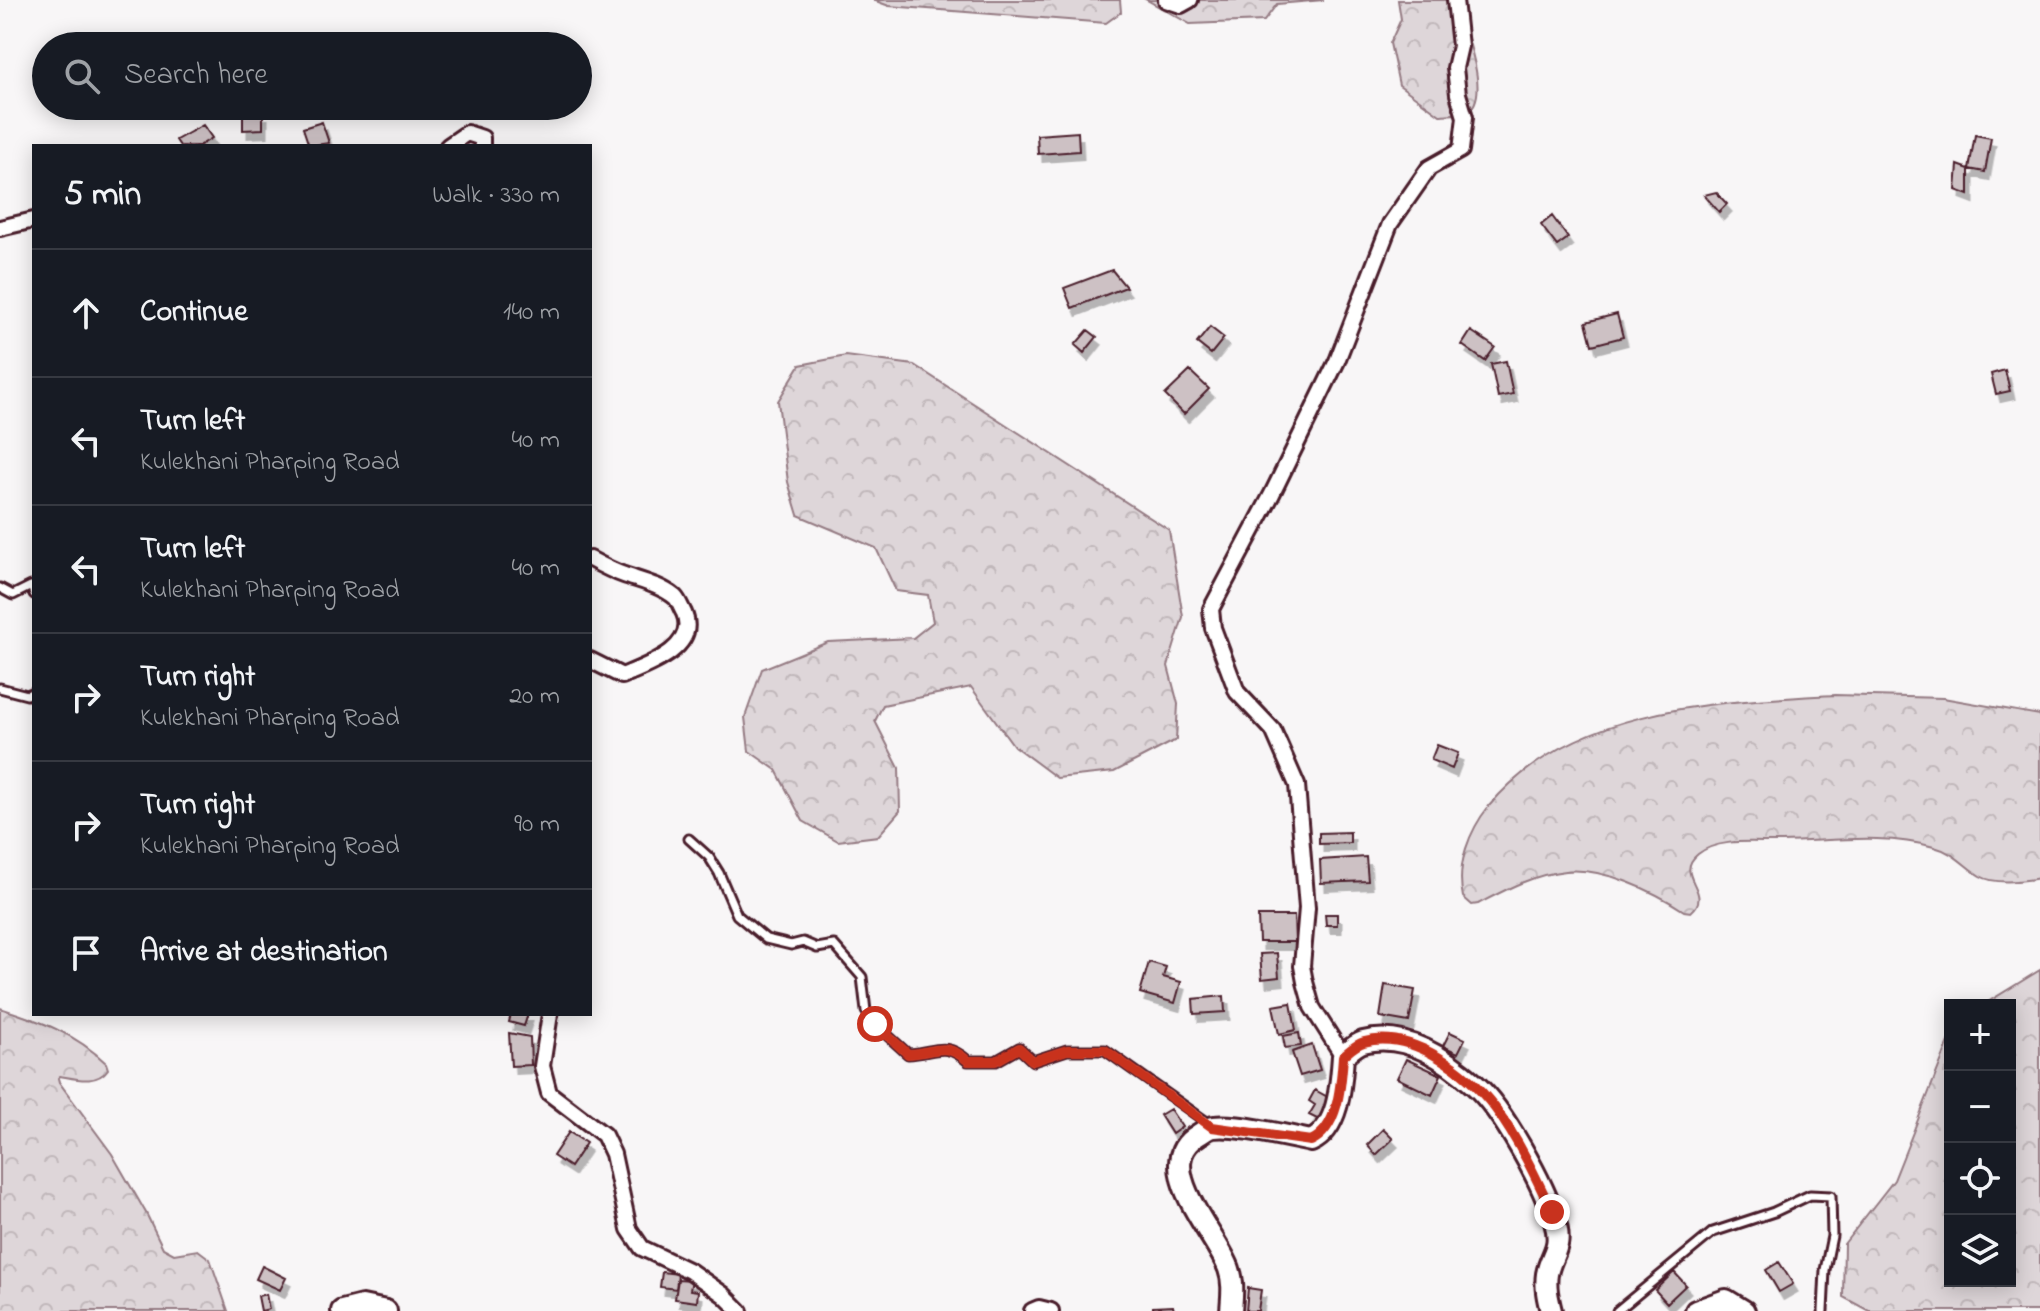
<!DOCTYPE html>
<html lang="en">
<head>
<meta charset="utf-8">
<style>
	:root { --surface:#171b24; --page:#20242c; --text:#f1f3f6; --muted:#9ea1a6; --line:#363941 }
	body { margin:0; font-family:"Indie Flower",sans-serif; background:var(--page); color:var(--text) }
	.controls { position:absolute; right:24px; bottom:24px; display:grid; overflow:hidden; border-radius:0px; box-shadow:0 4px 20px #0003 }
	.controls button { width:72px; height:72px; display:grid; place-items:center; padding:0; border:0; border-bottom:2px solid var(--line); background:var(--surface); color:var(--text); font:40px sans-serif }
	.stop { position:absolute; width:24px; height:24px; margin:-18px; border:6px solid #c8321e; border-radius:50%; background:#fff }
	.stop.end { background:#c8321e; border-color:#fff; box-shadow:0 2px 8px #0008 }
	.list { margin:0; padding:0; list-style:none }
	h2 { display:flex; justify-content:space-between; align-items:center; height:104px; margin:0; padding:0 32px; font-size:34px }
	h2 small { font-size:26px; font-weight:400; color:var(--muted) }
	.list li { display:grid; grid-template-columns:52px 1fr auto; gap:24px; align-items:center; box-sizing:border-box; height:128px; padding:0 32px; border-top:2px solid var(--line) }
	.list b { display:block; font-size:30px; white-space:nowrap }
	.list p { margin:0; font-size:26px; white-space:nowrap; color:var(--muted) }
	.list em { font-size:26px; font-style:normal; color:var(--muted) }
	.icon { flex:none; width:44px; height:44px; fill:none; stroke:currentColor; stroke-width:2; stroke-linecap:round; stroke-linejoin:round }
	.map { position:relative; flex:none; width:2040px; height:1311px; overflow:hidden }
	.search { position:absolute; background:var(--surface); box-shadow:0 4px 20px #0003; left:32px; top:32px; width:560px; height:88px; display:flex; align-items:center; gap:20px; box-sizing:border-box; padding:0 28px; border-radius:44px; color:var(--muted); font-size:30px }
	.panel { position:absolute; background:var(--surface); box-shadow:0 4px 20px #0003; left:32px; top:144px; width:560px; height:872px; border-radius:0px }
	.map>svg:first-child { display:block }
</style>
</head>
<body>
<div class="map">
<svg width="2040" height="1311" viewBox="0 0 2040 1311">
	<defs>
		<pattern id="forest-crowns" width="20" height="18" patternUnits="userSpaceOnUse" patternTransform="scale(2)"><rect width="20" height="18" fill="#ded6d9"/><path d="M2 6a3 3 0 1 1 6 0M12 15a3 3 0 1 1 6 0" fill="none" stroke="#c0b7ba"/></pattern>
		<filter id="shadow"><feDropShadow dx="4.5" dy="8" stdDeviation="0" flood-color="#0004"/></filter>
	</defs>
	<rect width="100%" height="100%" fill="#f8f6f7"/>
	<filter id="ink" filterUnits="userSpaceOnUse"><feTurbulence type="fractalNoise" baseFrequency=".0125" numOctaves="2"/><feDisplacementMap in="SourceGraphic" scale="16" xChannelSelector="R" yChannelSelector="G"/><feConvolveMatrix kernelMatrix="1 2 1 2 8 2 1 2 1" color-interpolation-filters="sRGB"/></filter>
	<g filter="url(#ink)">
		<path fill="url(#forest-crowns)" stroke="#947a82" stroke-width="2" d="M873,0H1120L1121,12L1106,23L889,6Z
			M1147,0H1324L1277,4L1264,21L1190,24Z
			M1398,0H1462L1459,9C1465,32 1493,100 1466,112C1459,115 1447,114 1440,115L1399,85L1390,43L1401,19Z
			M846,356L914,365L1169,530L1183,617L1168,666L1178,704L1176,740L1114,772L1057,778L1014,746L971,687L883,705L875,721L899,768L900,811L878,836L838,841L803,821L776,770L749,751L745,717L762,669L828,642L913,638L933,622L928,595L896,591L876,548L798,515L788,482L778,401L800,365Z
			M1835,695L1943,698L2040,715V878C2023,881 1995,885 1980,876C1963,865 1954,852 1934,847C1884,833 1833,841 1782,842C1757,843 1719,837 1698,854C1672,875 1715,892 1691,912L1684,911C1654,891 1603,867 1566,871C1534,874 1505,890 1478,904L1472,905L1463,897C1456,865 1469,831 1489,806C1573,706 1714,702 1835,695Z
			M2040,970V1311H1869L1843,1297L1844,1244L1894,1180L1950,1039V1281H2010V1005H1983Z
			M0,1008C40,1021 75,1033 106,1063L108,1069C97,1085 77,1079 60,1076L58,1078L59,1082L112,1154L146,1213L163,1248L174,1254L198,1250L210,1259L228,1311H0Z"/>
		<path fill="#cdc1c4" stroke="#4a1f2b" stroke-width="2" filter="url(#shadow)" d="M263,112V129L243,130V113Z
			M322,122L329,143L309,146L303,128Z
			M203,125L212,138L199,146H180L176,140Z
			M1078,132L1079,151L1038,154L1037,135Z
			M1975,135L1991,138L1985,172L1969,169Z
			M1958,165L1969,169V195L1956,190Z
			M1716,192L1727,204L1719,212L1704,195Z
			M1552,216L1568,238L1557,246L1541,225Z
			M1112,270L1126,287L1072,308L1064,288Z
			M1617,314L1623,337L1592,345L1586,322Z
			M1210,327L1224,338L1211,354L1197,343Z
			M1088,330L1097,337L1084,353L1075,345Z
			M1471,331L1495,347L1485,361L1462,345Z
			M1506,361L1513,394L1498,397L1491,364Z
			M2005,370L2010,391L1996,394L1991,374Z
			M1190,371L1209,389L1184,414L1165,395Z
			M1437,745L1458,753L1452,769L1431,760Z
			M1350,832V843L1319,844V833Z
			M1366,857L1368,881L1321,883L1320,860Z
			M1325,914H1337V925H1326Z
			M1258,916H1294L1295,942H1259Z
			M1277,953L1279,977L1262,979L1260,954Z
			M1149,962L1166,967L1163,977L1181,982L1175,1003L1140,993Z
			M1385,985L1415,990L1409,1022L1380,1017Z
			M1224,996L1225,1012L1194,1014L1193,999Z
			M1291,1003L1296,1030L1279,1034L1273,1006Z
			M511,1014H528L524,1026L509,1022Z
			M1450,1032L1465,1039L1458,1053L1443,1046Z
			M509,1033L530,1037L531,1065L511,1066Z
			M1299,1033L1301,1046L1285,1048L1283,1036Z
			M1312,1045L1320,1070L1300,1076L1292,1052Z
			M1406,1059L1441,1075L1432,1095L1397,1078Z
			M1315,1090L1331,1099L1319,1120L1309,1115L1315,1105L1309,1101Z
			M1170,1109L1182,1127L1172,1134L1160,1115Z
			M1383,1129L1393,1139L1376,1155L1367,1145Z
			M569,1132L586,1143L570,1167L553,1156Z
			M1779,1262L1793,1284L1779,1292L1766,1270Z
			M262,1266L286,1278L280,1290L256,1279Z
			M662,1272L678,1274L676,1289L660,1287Z
			M1674,1272L1686,1285L1667,1303L1655,1290Z
			M678,1279L692,1280L690,1290L698,1291L697,1302L675,1299Z
			M1248,1288L1261,1290L1258,1311H1246Z
			M266,1294L269,1309L261,1311L258,1296Z
			M1173,1306L1174,1311H1153V1307Z"/>
		<g fill="none" stroke-linecap="round" stroke-linejoin="round">
			<g stroke="#4a1f2b" stroke-width="13">
				<path id="lane" d="M0,588L13,595L31,586L34,594
					M0,688L27,695L34,692
					M689,839L709,857L719,873L737,915L766,939L791,945L803,942L817,948L834,945L862,977L866,1011L875,1024L908,1054C935,1053 944,1040 968,1061H996L1019,1048L1033,1061L1067,1050H1105L1211,1125
					M1617,1311L1713,1232L1774,1212L1810,1195L1831,1196L1832,1236L1825,1270L1823,1311"/>
			</g>
			<g stroke="#4a1f2b" stroke-width="20">
				<path id="street" d="M1166,0L1181,5L1190,0
					M448,146L467,133L482,138V146
					M0,228L34,220
					M590,559C601,565 612,571 624,575C641,581 660,585 675,597C679,601 681,608 684,613C699,648 646,666 622,676L590,660
					M550,1014L542,1066L549,1093L604,1135L613,1154L629,1229L642,1248L690,1271L724,1295L740,1311
					M1343,1056L1312,1007L1305,982L1302,966L1307,908L1297,785L1273,730L1237,692L1213,628L1211,609L1272,494L1337,361L1390,224L1429,168L1461,150L1465,117L1458,94L1455,68L1460,46L1455,0
					M1032,1311L1039,1308L1051,1311"/>
			</g>
			<g stroke="#4a1f2b" stroke-width="26">
				<path id="secondary" d="M342,1311L362,1306L386,1311
					M1231,1311C1232,1296 1234,1283 1229,1269C1217,1234 1148,1165 1198,1135C1203,1132 1209,1127 1214,1127C1235,1124 1288,1136 1311,1141C1339,1128 1341,1084 1343,1056C1349,1051 1356,1044 1363,1042C1404,1031 1445,1058 1474,1084C1503,1109 1544,1185 1555,1222C1563,1248 1551,1253 1547,1274C1545,1287 1548,1299 1551,1311
					M1696,1311L1726,1300L1744,1311"/>
			</g>
			<use href="#lane" stroke="#fff" stroke-width="7"/>
			<use href="#street" stroke="#fff" stroke-width="14"/>
			<use href="#secondary" stroke="#fff" stroke-width="20"/>
		</g>
	</g>
	<g fill="none" stroke-linecap="round" stroke-linejoin="round" filter="url(#ink)">
		<path stroke="#c8321e" stroke-width="10" d="M875,1024L908,1054C935,1053 944,1040 968,1061H996L1019,1048L1033,1061L1067,1050H1105L1212,1127L1311,1141C1339,1128 1341,1084 1343,1056C1349,1051 1356,1044 1364,1042C1412,1029 1468,1072 1495,1108C1518,1139 1536,1177 1552,1212"/>
	</g>
</svg>
<div class="controls">
<button>+</button>
<button>−</button>
<button><svg class="icon" aria-label="locate" viewBox="0 0 24 24"><circle cx="12" cy="12" r="6"/><path d="M12 2v4M12 18v4M2 12h4M18 12h4"/></svg></button>
<button><svg class="icon" aria-label="layers" viewBox="0 0 24 24"><path d="M12 4l9 5-9 5-9-5zM3 14l9 5 9-5"/></svg></button>
</div>
<div class="stop" style="left:875px;top:1024px"></div>
<div class="stop end" style="left:1552px;top:1212px"></div>
<div class="search"><svg class="icon" aria-label="search" viewBox="0 0 24 24"><circle cx="10" cy="10" r="6"/><path d="M15 15l6 6"/></svg>Search here</div>
<section class="panel">
<h2>5 min<small>Walk · 330 m</small></h2>
<ul class="list">
<li><svg class="icon" aria-label="ahead" viewBox="0 0 24 24"><path d="M12 20V5M6 11l6-6 6 6"/></svg><div><b>Continue</b></div><em>140 m</em></li>
<li><svg class="icon" aria-label="left" viewBox="0 0 24 24"><path d="M17 20v-9H6M10 6l-5 5 5 5"/></svg><div><b>Turn left</b><p>Kulekhani Pharping Road</p></div><em>40 m</em></li>
<li><svg class="icon" aria-label="left" viewBox="0 0 24 24"><path d="M17 20v-9H6M10 6l-5 5 5 5"/></svg><div><b>Turn left</b><p>Kulekhani Pharping Road</p></div><em>40 m</em></li>
<li><svg class="icon" aria-label="right" viewBox="0 0 24 24"><path d="M7 20v-9h11M14 6l5 5-5 5"/></svg><div><b>Turn right</b><p>Kulekhani Pharping Road</p></div><em>20 m</em></li>
<li><svg class="icon" aria-label="right" viewBox="0 0 24 24"><path d="M7 20v-9h11M14 6l5 5-5 5"/></svg><div><b>Turn right</b><p>Kulekhani Pharping Road</p></div><em>90 m</em></li>
<li><svg class="icon" aria-label="arrive" viewBox="0 0 24 24"><path d="M6 21V4h12l-3 4 3 4H6"/></svg><div><b>Arrive at destination</b></div></li>
</ul>
</section>
</div>
</body>
</html>
